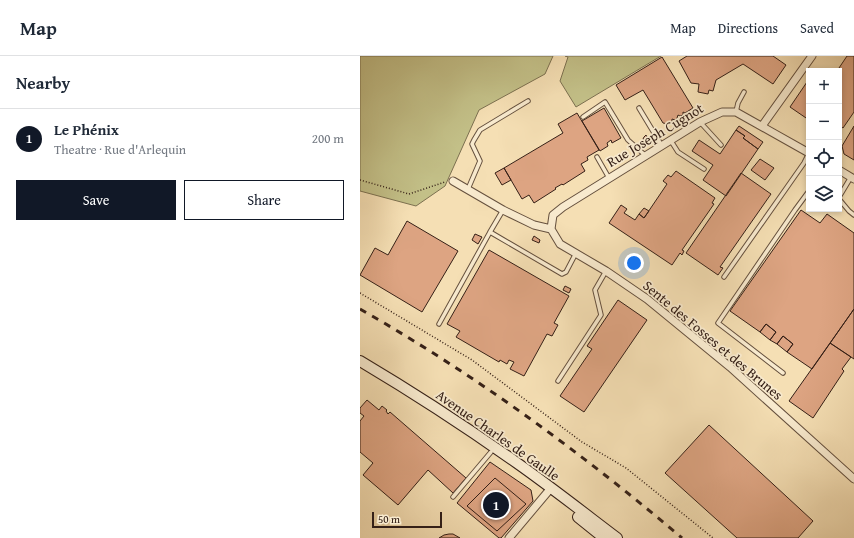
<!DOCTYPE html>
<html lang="en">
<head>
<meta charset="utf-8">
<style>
	:root { --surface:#fff; --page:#f6f6f7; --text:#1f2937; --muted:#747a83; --line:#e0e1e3; --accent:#111827 }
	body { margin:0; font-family:"Gentium Book Plus",serif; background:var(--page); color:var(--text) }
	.controls { position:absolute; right:12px; top:12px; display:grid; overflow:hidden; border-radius:0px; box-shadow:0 2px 6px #0003 }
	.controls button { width:36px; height:36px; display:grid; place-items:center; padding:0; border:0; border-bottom:1px solid var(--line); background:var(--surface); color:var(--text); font:20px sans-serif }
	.scale { position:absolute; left:12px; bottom:10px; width:70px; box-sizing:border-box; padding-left:4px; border:2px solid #352017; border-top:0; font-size:11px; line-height:14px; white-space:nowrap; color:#352017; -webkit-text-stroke:3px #f8eace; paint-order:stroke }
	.you { position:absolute; left:274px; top:207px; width:14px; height:14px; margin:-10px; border:3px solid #fff; border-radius:50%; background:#1a73e8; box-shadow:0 0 0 6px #1a73e833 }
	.badge { display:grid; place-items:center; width:26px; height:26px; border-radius:50%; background:var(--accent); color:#fff; font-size:13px; font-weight:700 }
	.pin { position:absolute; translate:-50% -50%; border:2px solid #fff; box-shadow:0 1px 4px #0006 }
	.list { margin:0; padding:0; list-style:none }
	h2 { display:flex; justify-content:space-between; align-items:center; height:52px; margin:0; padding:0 16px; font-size:17px }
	h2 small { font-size:13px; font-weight:400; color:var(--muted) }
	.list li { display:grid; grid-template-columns:26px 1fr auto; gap:12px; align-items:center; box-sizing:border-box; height:60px; padding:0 16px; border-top:1px solid var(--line) }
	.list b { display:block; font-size:15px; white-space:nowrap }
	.list p { margin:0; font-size:13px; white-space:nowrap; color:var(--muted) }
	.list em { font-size:13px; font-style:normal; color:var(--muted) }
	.actions { display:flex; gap:8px; padding:12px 16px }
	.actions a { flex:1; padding:9px 0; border:1px solid var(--accent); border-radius:0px; text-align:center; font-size:14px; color:var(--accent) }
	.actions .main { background:var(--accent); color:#fff }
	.icon { flex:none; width:22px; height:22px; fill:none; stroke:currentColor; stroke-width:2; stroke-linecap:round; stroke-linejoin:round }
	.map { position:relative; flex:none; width:494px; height:482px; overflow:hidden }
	header { display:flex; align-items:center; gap:24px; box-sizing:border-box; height:56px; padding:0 20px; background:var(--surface); border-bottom:1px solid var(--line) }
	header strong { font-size:19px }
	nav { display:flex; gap:22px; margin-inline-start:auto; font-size:14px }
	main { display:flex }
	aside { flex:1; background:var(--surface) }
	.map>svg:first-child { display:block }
</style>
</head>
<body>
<header>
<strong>Map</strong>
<nav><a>Map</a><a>Directions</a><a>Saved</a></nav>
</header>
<main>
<aside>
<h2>Nearby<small></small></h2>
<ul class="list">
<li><span class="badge">1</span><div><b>Le Phénix</b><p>Theatre · Rue d'Arlequin</p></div><em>200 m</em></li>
</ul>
<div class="actions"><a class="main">Save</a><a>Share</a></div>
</aside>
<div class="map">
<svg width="494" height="482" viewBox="0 0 494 482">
	<rect width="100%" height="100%" fill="#f5dfb4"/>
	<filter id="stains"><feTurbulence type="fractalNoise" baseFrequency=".005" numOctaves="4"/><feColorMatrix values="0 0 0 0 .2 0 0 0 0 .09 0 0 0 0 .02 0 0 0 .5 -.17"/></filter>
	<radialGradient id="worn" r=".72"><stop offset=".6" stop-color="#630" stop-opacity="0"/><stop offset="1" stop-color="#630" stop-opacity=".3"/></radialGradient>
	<path fill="#c3c088" stroke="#7c7050" d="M0,0H193L185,18L119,54L85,130L56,150L0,135Z
		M205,0H301L216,51L200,25L208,1Z"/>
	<path fill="#dda482" stroke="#352017" d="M327,0H413L426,9L413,28L383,8L356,24L353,35L349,34L348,38L338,36L339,28L331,27L319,5Z
		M487,0H494V56L483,72L479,69V15H477Z
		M302,1L333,52L325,57L323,56V59L320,60L318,59L317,62L315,64L312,63V65L308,68L303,67L283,34L265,44L256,29Z
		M447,26L449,28V64L430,51Z
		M244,52L261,82L252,87L251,84L247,87L248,90L240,95L222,65Z
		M217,57L239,94L227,101L228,104L221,108L225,115L203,129L202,128L195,132L196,133L174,147L169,139L162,143L144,112L203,77L198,68Z
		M379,70L403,86L398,93L383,82L385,80L376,74Z
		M494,70V104L484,98L482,90Z
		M376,74L385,80L383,82L398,93L366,140L343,124L353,109L332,95L339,84L360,98Z
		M286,79L290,87L286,90L283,83L284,81Z
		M400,103L414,112L405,124L391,114Z
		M144,112L151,124L142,129L135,117Z
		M316,115L355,142L352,147L354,148L322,194L324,195L322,199L320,197L312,209L249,167L261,149L267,153L264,157L275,164L279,158L284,162L307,128L303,125L308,119L311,121Z
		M381,117L411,138L360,211L363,212L358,219L326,197Z
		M284,152L289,155L284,162L279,158Z
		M441,154L460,167L467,158L494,177V253L452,313L427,296L433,288L423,280L417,288L410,284L416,276L406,268L400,276L370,255Z
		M47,165L98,195L62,256L0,219L15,192L28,199Z
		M115,178L122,181L118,188L112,184Z
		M174,180L180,184L179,187L172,184Z
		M129,194L209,240L194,267L198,269L192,280L187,278L164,320L150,313L154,306L149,304L147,308L140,304L139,306L96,281L100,275L87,268Z
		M205,230L211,233L209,237L203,234Z
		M258,244L287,264L224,356L200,340L232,293L227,290Z
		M494,253V303L470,287Z
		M406,268L416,276L410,284L400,276Z
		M423,280L433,288L427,296L417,288Z
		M470,287L491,301L482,313L484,315L453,362L429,345Z
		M7,344L19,354L22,350L27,354L26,355L28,358L30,356L106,422L93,437L68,414L38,449L3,419L13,407L0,396V365L4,360L0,357V352Z
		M349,369L453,465L438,482H377L305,417Z
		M130,406L171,434L173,445L141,482H139L97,447Z
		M135,422L166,448L137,475L107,450Z
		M89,478H93L100,482H79L84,479Z"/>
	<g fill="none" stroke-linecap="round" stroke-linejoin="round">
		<g stroke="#65503e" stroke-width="5.5">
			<path id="service" d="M279,52L302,90
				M376,56L378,47L384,36
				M223,61L245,46L268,84L286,100
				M340,66L361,89
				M311,85L318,96L344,113
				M237,101L249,122
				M108,133L120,105L112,88L114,84L120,74L168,45
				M479,141L491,121
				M479,143L489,155L494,159
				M130,176L143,154
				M364,221L444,107L449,97
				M79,268L130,176L202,218L206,216L216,197
				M423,317L358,267L435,154L449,135
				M198,325L241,259L235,234L246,215
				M93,441L131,396"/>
		</g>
		<g stroke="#65503e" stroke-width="9">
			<path id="minor" d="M402,70L452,0
				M479,114L494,123
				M93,125L143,154L174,169L191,173
				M191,173L200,188L246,215L287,243L370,311L494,423
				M191,173L193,159L203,151L340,66L362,56H376L449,97
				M149,482L191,432"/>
		</g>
		<g stroke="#352017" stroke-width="12">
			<path id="secondary" d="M0,305C54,337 106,371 157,407C191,431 224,457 257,482
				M218,461L244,482"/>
		</g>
		<path stroke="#352017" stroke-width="1.5" stroke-dasharray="1 2" stroke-linecap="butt" d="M0,124L49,138L85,126
			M0,237L112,304L222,386L266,412L353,482"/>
		<use href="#service" stroke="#f8eace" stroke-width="3.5"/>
		<use href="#minor" stroke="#f8eace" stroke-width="7"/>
		<use href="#secondary" stroke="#f8eace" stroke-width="10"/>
		<path stroke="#352017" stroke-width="3" stroke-dasharray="7 7" stroke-linecap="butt" d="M0,253C114,318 222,397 322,482"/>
	</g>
	<g text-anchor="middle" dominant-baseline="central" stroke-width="3.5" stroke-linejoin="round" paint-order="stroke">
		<g font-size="14" fill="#352017" stroke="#f8eace">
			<text transform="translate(295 79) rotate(-31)">Rue Joseph Cugnot</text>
			<text transform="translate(353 284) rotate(40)">Sente des Fosses et des Brunes</text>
			<text transform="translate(138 379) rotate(35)">Avenue Charles de Gaulle</text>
		</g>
	</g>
	<rect width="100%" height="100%" filter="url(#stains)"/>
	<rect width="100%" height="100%" fill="url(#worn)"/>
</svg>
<div class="controls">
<button>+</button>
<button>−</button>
<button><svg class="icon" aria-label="locate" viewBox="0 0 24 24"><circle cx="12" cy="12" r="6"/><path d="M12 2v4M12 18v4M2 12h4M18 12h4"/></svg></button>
<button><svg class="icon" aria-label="layers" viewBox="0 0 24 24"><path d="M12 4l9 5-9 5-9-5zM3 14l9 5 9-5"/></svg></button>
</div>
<div class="scale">50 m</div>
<div class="you"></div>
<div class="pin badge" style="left:136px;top:449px">1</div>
</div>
</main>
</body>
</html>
